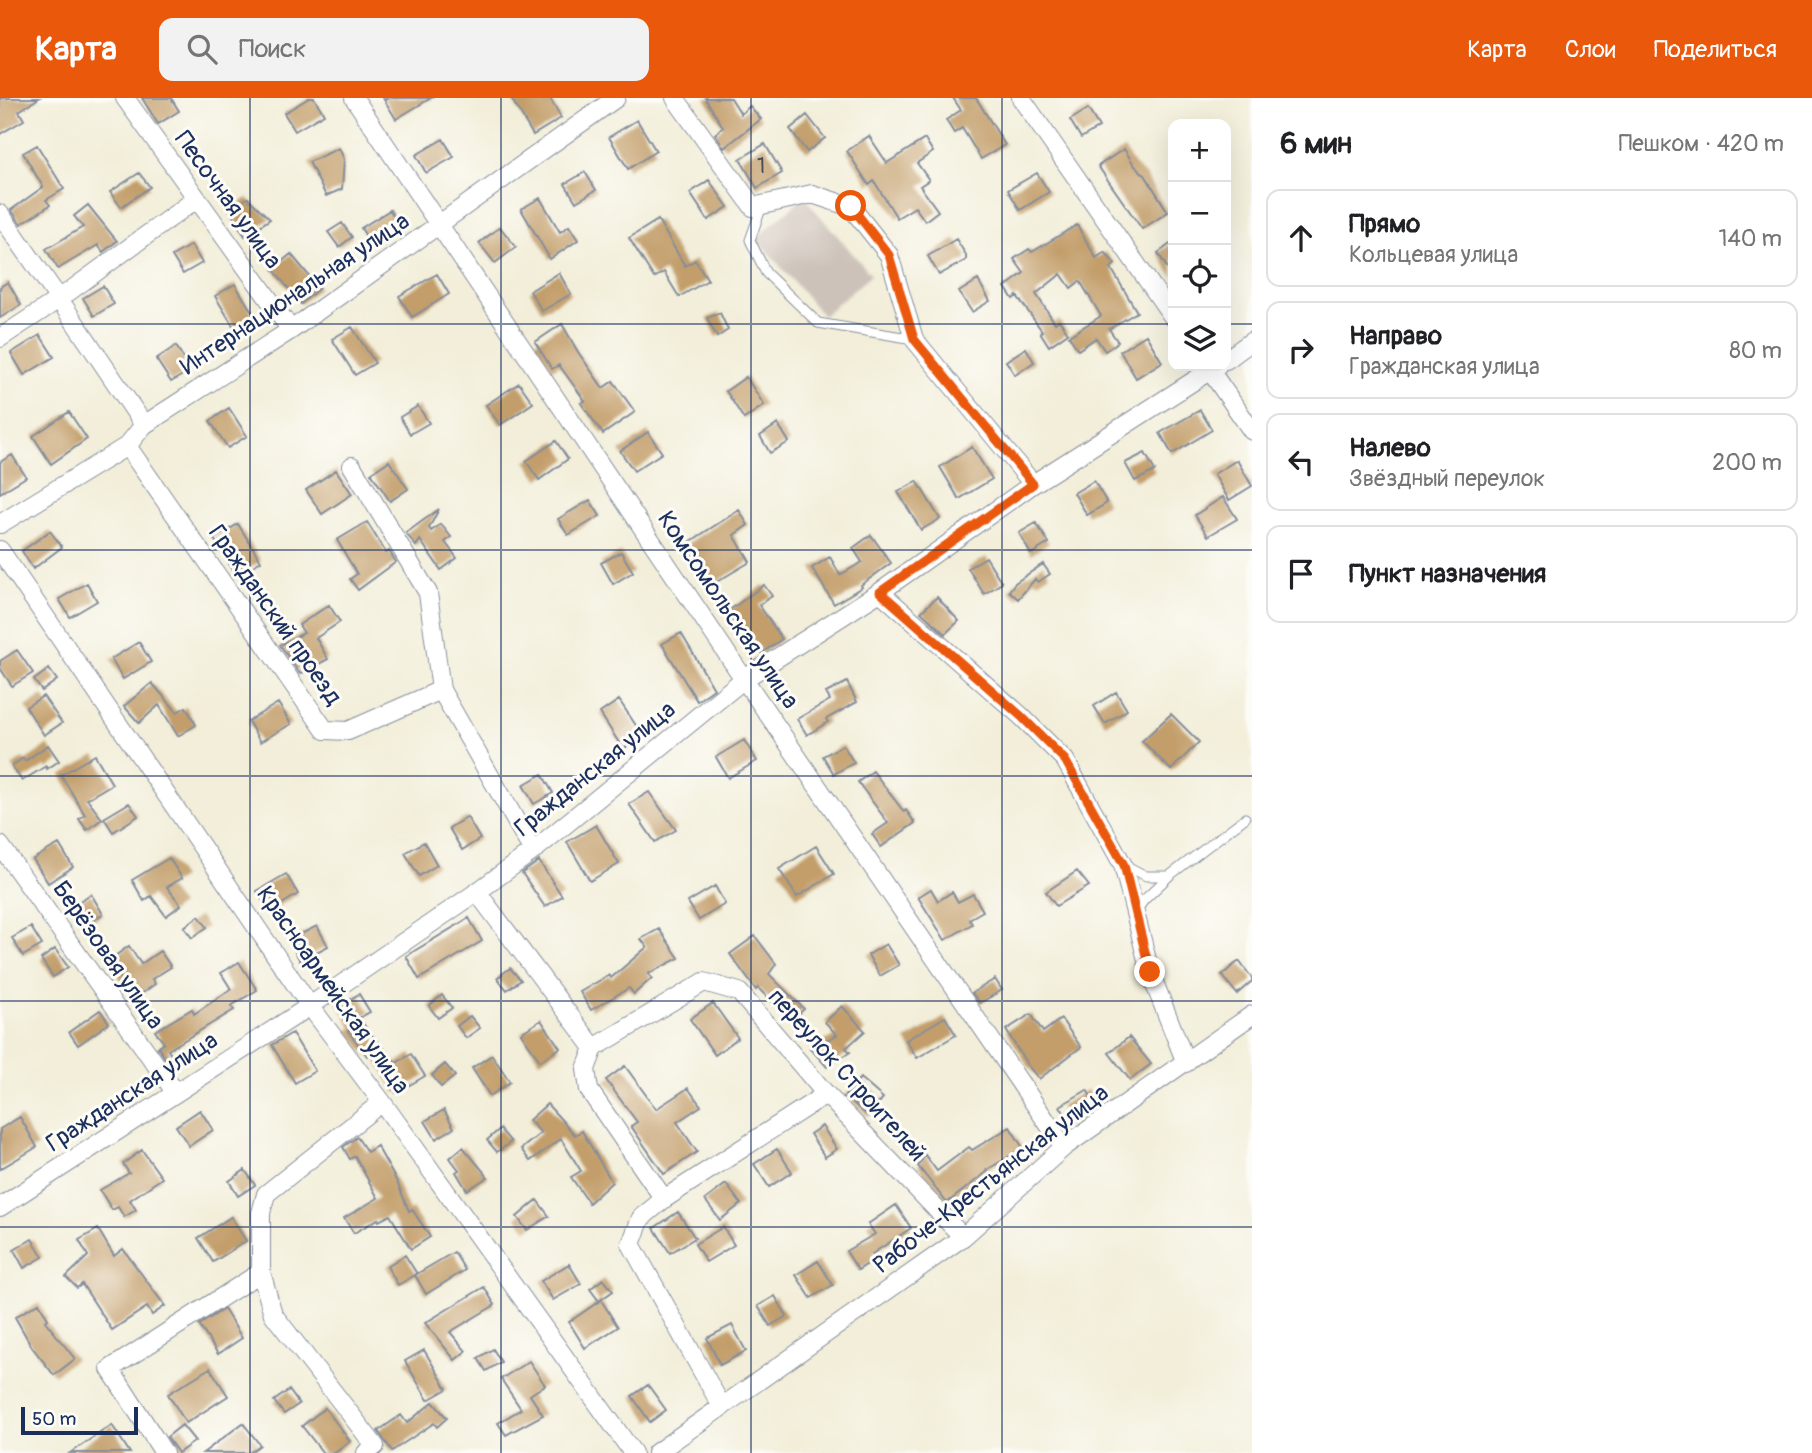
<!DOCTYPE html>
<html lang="ru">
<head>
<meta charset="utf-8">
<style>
	:root { --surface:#fff; --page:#f2f2f2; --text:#202124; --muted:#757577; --line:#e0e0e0; --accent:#ea580c }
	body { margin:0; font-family:Pangolin,sans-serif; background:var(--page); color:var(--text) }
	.controls { position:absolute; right:21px; top:21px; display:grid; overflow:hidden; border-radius:14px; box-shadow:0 7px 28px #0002 }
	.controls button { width:63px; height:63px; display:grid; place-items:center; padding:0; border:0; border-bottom:2px solid var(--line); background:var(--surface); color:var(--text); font:35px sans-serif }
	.scale { position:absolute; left:21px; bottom:18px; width:117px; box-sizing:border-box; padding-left:7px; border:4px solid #1b2f5e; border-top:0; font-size:19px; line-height:24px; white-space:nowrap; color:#1b2f5e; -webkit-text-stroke:5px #fdfcf7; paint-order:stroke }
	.stop { position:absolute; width:21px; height:21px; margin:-16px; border:5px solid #ea580c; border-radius:50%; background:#fff }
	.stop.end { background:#ea580c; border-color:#fff; box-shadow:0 2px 7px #0008 }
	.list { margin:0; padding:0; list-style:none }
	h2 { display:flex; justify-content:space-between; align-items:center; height:91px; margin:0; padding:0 28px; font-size:30px }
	h2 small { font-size:23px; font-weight:400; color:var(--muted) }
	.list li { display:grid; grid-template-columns:46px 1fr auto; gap:21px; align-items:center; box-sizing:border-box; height:98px; margin:0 14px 14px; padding:0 14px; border:2px solid var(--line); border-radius:14px }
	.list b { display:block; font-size:26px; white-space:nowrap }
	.list p { margin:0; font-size:23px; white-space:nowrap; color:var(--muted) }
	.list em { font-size:23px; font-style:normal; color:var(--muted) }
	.icon { flex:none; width:38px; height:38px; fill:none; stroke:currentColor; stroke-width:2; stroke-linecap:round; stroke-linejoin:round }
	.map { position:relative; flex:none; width:1252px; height:1355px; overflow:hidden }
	header { display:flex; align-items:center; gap:42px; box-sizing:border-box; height:98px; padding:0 35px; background:var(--accent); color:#fff }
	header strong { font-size:33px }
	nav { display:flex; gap:38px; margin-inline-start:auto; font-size:24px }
	.search { width:490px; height:63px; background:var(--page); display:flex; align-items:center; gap:18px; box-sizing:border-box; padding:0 24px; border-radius:14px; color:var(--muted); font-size:26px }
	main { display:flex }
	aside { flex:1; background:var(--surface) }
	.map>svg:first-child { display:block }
</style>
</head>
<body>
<header>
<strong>Карта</strong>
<div class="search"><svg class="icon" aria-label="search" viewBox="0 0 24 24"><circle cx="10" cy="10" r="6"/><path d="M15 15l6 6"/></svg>Поиск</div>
<nav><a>Карта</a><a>Слои</a><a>Поделиться</a></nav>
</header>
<main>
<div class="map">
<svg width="1252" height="1355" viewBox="0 0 1252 1355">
	<rect width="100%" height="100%" fill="#fdfcf7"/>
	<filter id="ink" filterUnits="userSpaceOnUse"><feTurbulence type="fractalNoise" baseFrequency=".0143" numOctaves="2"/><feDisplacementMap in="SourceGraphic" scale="14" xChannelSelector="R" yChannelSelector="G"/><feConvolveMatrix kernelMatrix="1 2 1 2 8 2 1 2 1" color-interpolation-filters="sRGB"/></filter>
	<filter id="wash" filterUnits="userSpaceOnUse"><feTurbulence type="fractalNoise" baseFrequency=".00686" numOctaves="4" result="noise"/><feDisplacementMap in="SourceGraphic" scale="28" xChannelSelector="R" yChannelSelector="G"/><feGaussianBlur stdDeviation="1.57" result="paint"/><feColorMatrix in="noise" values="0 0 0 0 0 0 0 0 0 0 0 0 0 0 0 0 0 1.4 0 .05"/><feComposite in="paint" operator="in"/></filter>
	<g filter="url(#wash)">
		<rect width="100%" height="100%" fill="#f2eed9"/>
		<path fill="#cdc2b9" d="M804,99L871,177L823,218L756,140Z"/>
		<g id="blocks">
			<path fill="#c39e6b" d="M0,0H39L19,13L24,22L0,36Z
				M142,0H171L179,13L158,26Z
				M309,0H314L324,16L295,33L284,15Z
				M383,0H431L396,21Z
				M511,0H550L561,20L533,37Z
				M705,0H731L741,16L750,8L761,21L724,50L715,36L723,29Z
				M953,0H976L1005,47L981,61L962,30L954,35L946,22L961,12Z
				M1088,11L1099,29L1081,40L1070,22Z
				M807,17L825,40L807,54L790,31Z
				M637,22L656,53L628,71L609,39Z
				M869,38L887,65L925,41L933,54L917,65L929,82L920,88L938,113L925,123L915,109L897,120L874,83L869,87L847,53Z
				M443,41L454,59L426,75L416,57Z
				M765,46L782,75L757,90L740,61Z
				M37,47L64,91L46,102L50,107L21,126L11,112L43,89L23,55Z
				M339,50L344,61L342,91L326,98L309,64Z
				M1124,51L1135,68L1145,77L1168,114L1142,131L1098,68Z
				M585,74L596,92L576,104L565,86Z
				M139,75L150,89L121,109L110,94Z
				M1037,75L1049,94L1020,112L1008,92Z
				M709,82L728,109L708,122L690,95Z
				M248,100L270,121L245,138L229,111Z
				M540,100L560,134L569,128L578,142L550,161L521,111Z
				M88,107L117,143L103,154L98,147L58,171L46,151L83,129L74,118Z
				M390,112L401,130L372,148L361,130Z
				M658,122L685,168L695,162L708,182L679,199L664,174L654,180L629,140Z
				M342,125L352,139L339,149L328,134Z
				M1077,127L1096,160L1105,154L1115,166L1111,170L1137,214L1109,231L1118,244L1105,253L1096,240L1078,252L1069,238L1101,218L1080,183L1071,190L1061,176L1036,196L1055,225L1059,222L1068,235L1049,248L1040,234L1042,233L1017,198L1013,201L1005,189L1024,175L1014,161L1029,151L1032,154Z
				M500,129L516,149L495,165L479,145Z
				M956,141L966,157V162L939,177L928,158Z
				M1173,144V179L1158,155Z
				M191,147L202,165L183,176L172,158Z
				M291,156L319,190L301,206L273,171Z
				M559,175L571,196L542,213L530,193Z
				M437,176L449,196L412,219L399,198Z
				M978,182L990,203L972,214L959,194Z
				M8,184L21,207L0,220V189Z
				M235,186L258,224L238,236L215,198Z
				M103,188L114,206L94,218L83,200Z
				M720,215L728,232L717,239L707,220Z
				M562,226L578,254L603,290L613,283L635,314L603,336L581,305L585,303L559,267L552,271L535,244Z
				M352,229L375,265L355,277L332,241Z
				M40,237L54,259L24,277L11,255Z
				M1146,237L1162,264L1136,280L1120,253Z
				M176,248L191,272L171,284L156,261Z
				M1026,250L1034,264L1015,277L1006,263Z
				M746,279L764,307L744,321L726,293Z
				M519,285L533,305L500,327L486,307Z
				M418,308L429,325L410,336L400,319Z
				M229,310L247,338L228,350L210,323Z
				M1200,312L1212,332L1172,356L1160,335Z
				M69,314L87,341L51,366L33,338Z
				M778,326L789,344L770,355L760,338Z
				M648,334L662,355L634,373L620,353Z
				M556,343L568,361L539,382L526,363Z
				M972,349L992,381L959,401L940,369Z
				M1145,355L1155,373L1135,383L1125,365Z
				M12,357L26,379L0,395V364Z
				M1237,362L1252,388L1229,402L1214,376Z
				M389,363L408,391L390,403L371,375Z
				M336,372L352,396L322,416L306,392Z
				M917,383L940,421L921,432L898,394Z
				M1094,383L1107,405L1087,417L1074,395Z
				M1223,399L1237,421L1208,438L1195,417Z
				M590,402L600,418L568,437L558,421Z
				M439,411L429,430L431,433L441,426L451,439L445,444L457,460L441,472L420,442L416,448L406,435Z
				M739,412L748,427L734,437L750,464L713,486L697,460L695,462L685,447Z
				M367,424L386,455L389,453L396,464L358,492L350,481L357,476L337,442Z
				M1036,425L1049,445L1031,456L1019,435Z
				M238,426L261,463L237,478L214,441Z
				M50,433L62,449L33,471L22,453Z
				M871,437L891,465L861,487L862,489L834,506L812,470L830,459L840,477L862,464L853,450Z
				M621,454L633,474L613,486L601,465Z
				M986,459L1002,485L984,496L968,470Z
				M1043,466L1050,476L1038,484L1035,481L1018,501L1009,493L1015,485Z
				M87,485L97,503L70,519L59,501Z
				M764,487L772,498L759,507L782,541L762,555L738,521L734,524L727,514Z
				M937,499L959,523L945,536L921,514Z
				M329,507L340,524L316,540L328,561L300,576L280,547L304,535L299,527Z
				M681,535L714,591L697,603L662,546Z
				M139,544L151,564L123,581L111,561Z
				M17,552L33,575L12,588L0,570V563Z
				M49,571L57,582L42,593L34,582Z
				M847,584L857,604L826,621L828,624L807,637L797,621L830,602L826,595Z
				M152,585L177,614L186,609L196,627L178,638L159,607L139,625L124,608Z
				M1116,594L1127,612L1105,626L1094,608Z
				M43,598L62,625L44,637L26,609Z
				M619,602L643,638L623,651L600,615Z
				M278,605L291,626L260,644L248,623Z
				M1171,616L1199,644L1171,672L1142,643Z
				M744,642L757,663L728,680L716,659Z
				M48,647L59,663L47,671L46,668L22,683L12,668L23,660L25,663Z
				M843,647L854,665L834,676L823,658Z
				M95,657L112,686L87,701L102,721L87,732L79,721L85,717L61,677Z
				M873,673L904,714L906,712L915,725L881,749L872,736L888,725L858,684Z
				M542,676L553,695L534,706L523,687Z
				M649,694L676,732L655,744L629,706Z
				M129,705L138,718L113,734L104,720Z
				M467,719L480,741L462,752L449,730Z
				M596,727L619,766L590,783L567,744Z
				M424,744L437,767L419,778L405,755Z
				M59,746L73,769L48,785L33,761Z
				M816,748L834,776L797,799L779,771Z
				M169,760L182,780L167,789L181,807L166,818L151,798L144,803L132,782Z
				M539,763L562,798L545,809L522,775Z
				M1077,773L1089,788L1056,808L1046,794Z
				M286,776L298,796L269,814L257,793Z
				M715,788L725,806L699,822L688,804Z
				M931,791L938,803L952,794L958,804L973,796L983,813L969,821L972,826L945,842L918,799Z
				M91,796L103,816L83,828L71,808Z
				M199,818L207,829L192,840L184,829Z
				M469,820L482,843L419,881L406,858Z
				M317,828L328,848L300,863L289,842Z
				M31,829L42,847L23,858L12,840Z
				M659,831L679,860L648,876L652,880L634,896L629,890L591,912L580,894L609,877L611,880L647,849L641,841Z
				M755,838L776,866L769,876L804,911L791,923L758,890L756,892L730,856Z
				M886,846L899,867L880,878L868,857Z
				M129,848L141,866L160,853L171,869L152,881L155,886L134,901L108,863Z
				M55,851L68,869L53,879L41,861Z
				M1239,863L1252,880V883L1237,896L1222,877Z
				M239,864L257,892L231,908L234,912L168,952L174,961L168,965L158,949L164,945L155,933L192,911L194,916L231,891L221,875Z
				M510,870L521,882L507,892L497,880Z
				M995,881L1002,892L980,905L972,895Z
				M359,896L370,914L359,920L370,935L396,965L411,956L425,978L396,995L372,955L367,958L348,933L352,930L337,904L342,900L346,904Z
				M442,897L452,910L438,920L429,908Z
				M713,905L738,940L715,957L690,921Z
				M842,908L865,933L846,950L850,954L827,969L810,950L837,937L825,924Z
				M100,912L109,925L78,947L69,934Z
				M1031,916L1043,934L1061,921L1081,949L1039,981L1028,968L1006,932Z
				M470,918L480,930L466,940L457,928Z
				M945,919L956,937L917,960L906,942Z
				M541,922L560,950L540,963L521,935Z
				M292,935L315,973L295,985L272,947Z
				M1129,939L1151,966L1130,982L1109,955Z
				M492,957L510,984L490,998L472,970Z
				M445,966L455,978L441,989L432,977Z
				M625,968L656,1011L688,990L701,1008L677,1024L697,1054L664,1076L631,1028L637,1024L606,982Z
				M860,980L883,1000L868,1018L845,998Z
				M1087,992L1098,1010L1071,1026L1060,1008Z
				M547,1006L575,1037L582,1033L612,1084L589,1105L571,1079L581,1073L561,1041L530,1063L521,1051L541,1035L529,1022Z
				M200,1012L213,1032L189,1048L176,1028Z
				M444,1012L454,1030L436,1041L425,1023Z
				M20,1019L37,1049L0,1071V1031Z
				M822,1028L837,1051L825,1059L810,1036Z
				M1010,1029L1023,1050L987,1072L988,1073L947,1105L918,1068L925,1057L937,1073L969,1049L972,1052Z
				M500,1031L511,1044L497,1054L487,1042Z
				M357,1039L367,1054L377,1048L397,1084L409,1113L412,1111L430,1139L411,1151L390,1117L379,1123L378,1121L354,1135L344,1120L378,1100L355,1058L350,1061L343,1049Z
				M463,1049L488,1079L467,1092L456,1074L459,1072L450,1060Z
				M777,1051L792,1074L769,1089L754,1066Z
				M142,1052L162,1080L130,1102L136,1112L124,1119L118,1109L112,1112L100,1092L129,1075L123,1066Z
				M245,1072L255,1087L238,1098L229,1083Z
				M726,1086L741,1106L720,1122L705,1102Z
				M537,1102L549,1118L527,1132L517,1119Z
				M896,1107L911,1130L872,1156L875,1161L858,1172L846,1153L875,1136L868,1126Z
				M678,1114L695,1140L670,1155L654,1130Z
				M231,1119L246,1143L213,1164L198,1140Z
				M723,1129L734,1147L706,1164L695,1146Z
				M98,1131L114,1158L123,1151L165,1208L152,1217L147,1209L112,1232L82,1186L77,1190L66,1179L88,1158L79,1142Z
				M32,1141L43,1159L24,1170L14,1152Z
				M454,1154L465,1172L426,1196L415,1177Z
				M405,1157L417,1176L398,1187L387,1168Z
				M818,1163L833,1187L811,1200L796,1177Z
				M569,1166L581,1186L553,1202L541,1183Z
				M603,1181L613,1193L599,1203L590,1191Z
				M484,1189L495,1207L450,1234L466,1253L455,1262L425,1225Z
				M775,1198L787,1218L770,1228L758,1208Z
				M601,1202L618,1229L585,1250L569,1224Z
				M39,1205L48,1221L45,1223L75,1261L54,1277L32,1249L15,1219Z
				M224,1211L242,1240L218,1256L199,1227Z
				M732,1227L746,1253L720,1267L707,1240Z
				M493,1251L501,1264L486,1273L478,1260Z
				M424,1252L447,1291L428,1302L405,1263Z
				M529,1263L545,1287L530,1297L543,1317L506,1337L498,1325L521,1311L501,1281Z
				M210,1270L228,1298L186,1325L168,1296Z
				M648,1287L666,1312L650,1324L632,1298Z
				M289,1292L299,1306L284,1316L274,1303Z
				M433,1304L447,1320L437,1329L434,1325L392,1353L378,1333L401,1317L407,1325Z
				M325,1310L350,1343L335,1355H323L302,1328Z
				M243,1325L260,1347L249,1355H203Z
				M112,1327L130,1355H70Z
				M182,1327L195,1343L178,1355L167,1339Z"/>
		</g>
	</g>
	<g filter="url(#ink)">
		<use href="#blocks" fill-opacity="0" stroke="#868e9c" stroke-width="2"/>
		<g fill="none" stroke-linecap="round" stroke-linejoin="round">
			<g stroke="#868e9c" stroke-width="11">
				<path id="service" d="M762,108L750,142L766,175L818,225L914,241
					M1125,767L1146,778H1169L1245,720
					M1137,812L1144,802L1169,778"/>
			</g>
			<g stroke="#868e9c" stroke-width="20">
				<path id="minor" d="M125,0L291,232
					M354,0L744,581L1064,1049
					M675,0L753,109L812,96L851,109L889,157L914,241L1033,386
					M1021,0L1173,219
					M0,116L59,201L196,101
					M0,240L59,201L144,327
					M1226,262L1252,243
					M1207,268L1252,333
					M127,348L325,632L348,633L441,592L533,753
					M352,368L428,495L441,592
					M0,426L127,348L144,327L291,232L616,0
					M0,452L310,908L382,1004L633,1355
					M880,494L1021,618L1065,662L1123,767L1150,874L1186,965
					M0,747L176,995
					M477,794L594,950L704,884L739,894L826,996L963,1139
					M594,950L586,971L589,992L664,1101L641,1120L631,1146L722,1309
					M664,1101L826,996
					M0,1109L310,908L477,794L533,753L744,581L880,494L1033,386L1217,268
					M261,1174L273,1216L375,1348L366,1355
					M164,1355L110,1271L261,1174V1115L266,1096L382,1004
					M656,1355L963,1139L1064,1049L1252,917"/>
			</g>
			<use href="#service" stroke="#fff" stroke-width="9"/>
			<use href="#minor" stroke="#fff" stroke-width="18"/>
		</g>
	</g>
	<g fill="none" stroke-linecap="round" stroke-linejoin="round" filter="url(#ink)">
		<path stroke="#ea580c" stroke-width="9" d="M851,108L889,157L914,241L1033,386L880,494L1021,618L1065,662L1124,767L1150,874"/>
	</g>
	<path fill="none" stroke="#1b2f5e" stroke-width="2" stroke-opacity="0.55" d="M250,0V1355M501,0V1355M751,0V1355M1002,0V1355M0,226H1173M1226,226H1252M0,452H1252M0,678H1252M0,903H1252M0,1129H1252"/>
	<g text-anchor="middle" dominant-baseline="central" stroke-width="6" stroke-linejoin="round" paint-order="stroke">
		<g font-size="21" fill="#454b61">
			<text x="761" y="68">1</text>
		</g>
		<g font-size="24" fill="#1b2f5e" stroke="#fdfcf7">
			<text transform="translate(228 102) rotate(54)">Песочная улица</text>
			<text transform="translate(295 196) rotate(-34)">Интернациональная улица</text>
			<text transform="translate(728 512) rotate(56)">Комсомольская улица</text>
			<text transform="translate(275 517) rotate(55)">Гражданский проезд</text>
			<text transform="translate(595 671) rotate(-39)">Гражданская улица</text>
			<text transform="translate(108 857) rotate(55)">Берёзовая улица</text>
			<text transform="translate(333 892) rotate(55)">Красноармейская улица</text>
			<text transform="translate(847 977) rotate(48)">переулок Строителей</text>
			<text transform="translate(132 994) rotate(-33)">Гражданская улица</text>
			<text transform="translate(991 1081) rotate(-38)">Рабоче-Крестьянская улица</text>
		</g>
	</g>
</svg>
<div class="controls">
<button>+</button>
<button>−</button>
<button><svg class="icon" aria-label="locate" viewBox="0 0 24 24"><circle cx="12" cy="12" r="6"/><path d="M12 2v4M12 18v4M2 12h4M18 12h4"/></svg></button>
<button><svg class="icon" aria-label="layers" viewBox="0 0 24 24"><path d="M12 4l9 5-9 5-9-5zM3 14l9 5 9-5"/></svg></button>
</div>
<div class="scale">50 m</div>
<div class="stop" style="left:851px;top:108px"></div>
<div class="stop end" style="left:1150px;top:874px"></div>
</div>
<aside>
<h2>6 мин<small>Пешком · 420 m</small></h2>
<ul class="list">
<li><svg class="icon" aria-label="ahead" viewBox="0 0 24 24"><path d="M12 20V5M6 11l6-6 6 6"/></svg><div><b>Прямо</b><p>Кольцевая улица</p></div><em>140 m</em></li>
<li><svg class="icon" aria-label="right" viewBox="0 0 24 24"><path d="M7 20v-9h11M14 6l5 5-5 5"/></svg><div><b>Направо</b><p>Гражданская улица</p></div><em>80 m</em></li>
<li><svg class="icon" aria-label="left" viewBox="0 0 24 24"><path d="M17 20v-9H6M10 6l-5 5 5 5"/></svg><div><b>Налево</b><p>Звёздный переулок</p></div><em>200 m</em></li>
<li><svg class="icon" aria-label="arrive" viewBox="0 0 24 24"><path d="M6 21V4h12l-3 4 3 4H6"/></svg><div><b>Пункт назначения</b></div></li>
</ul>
</aside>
</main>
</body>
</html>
